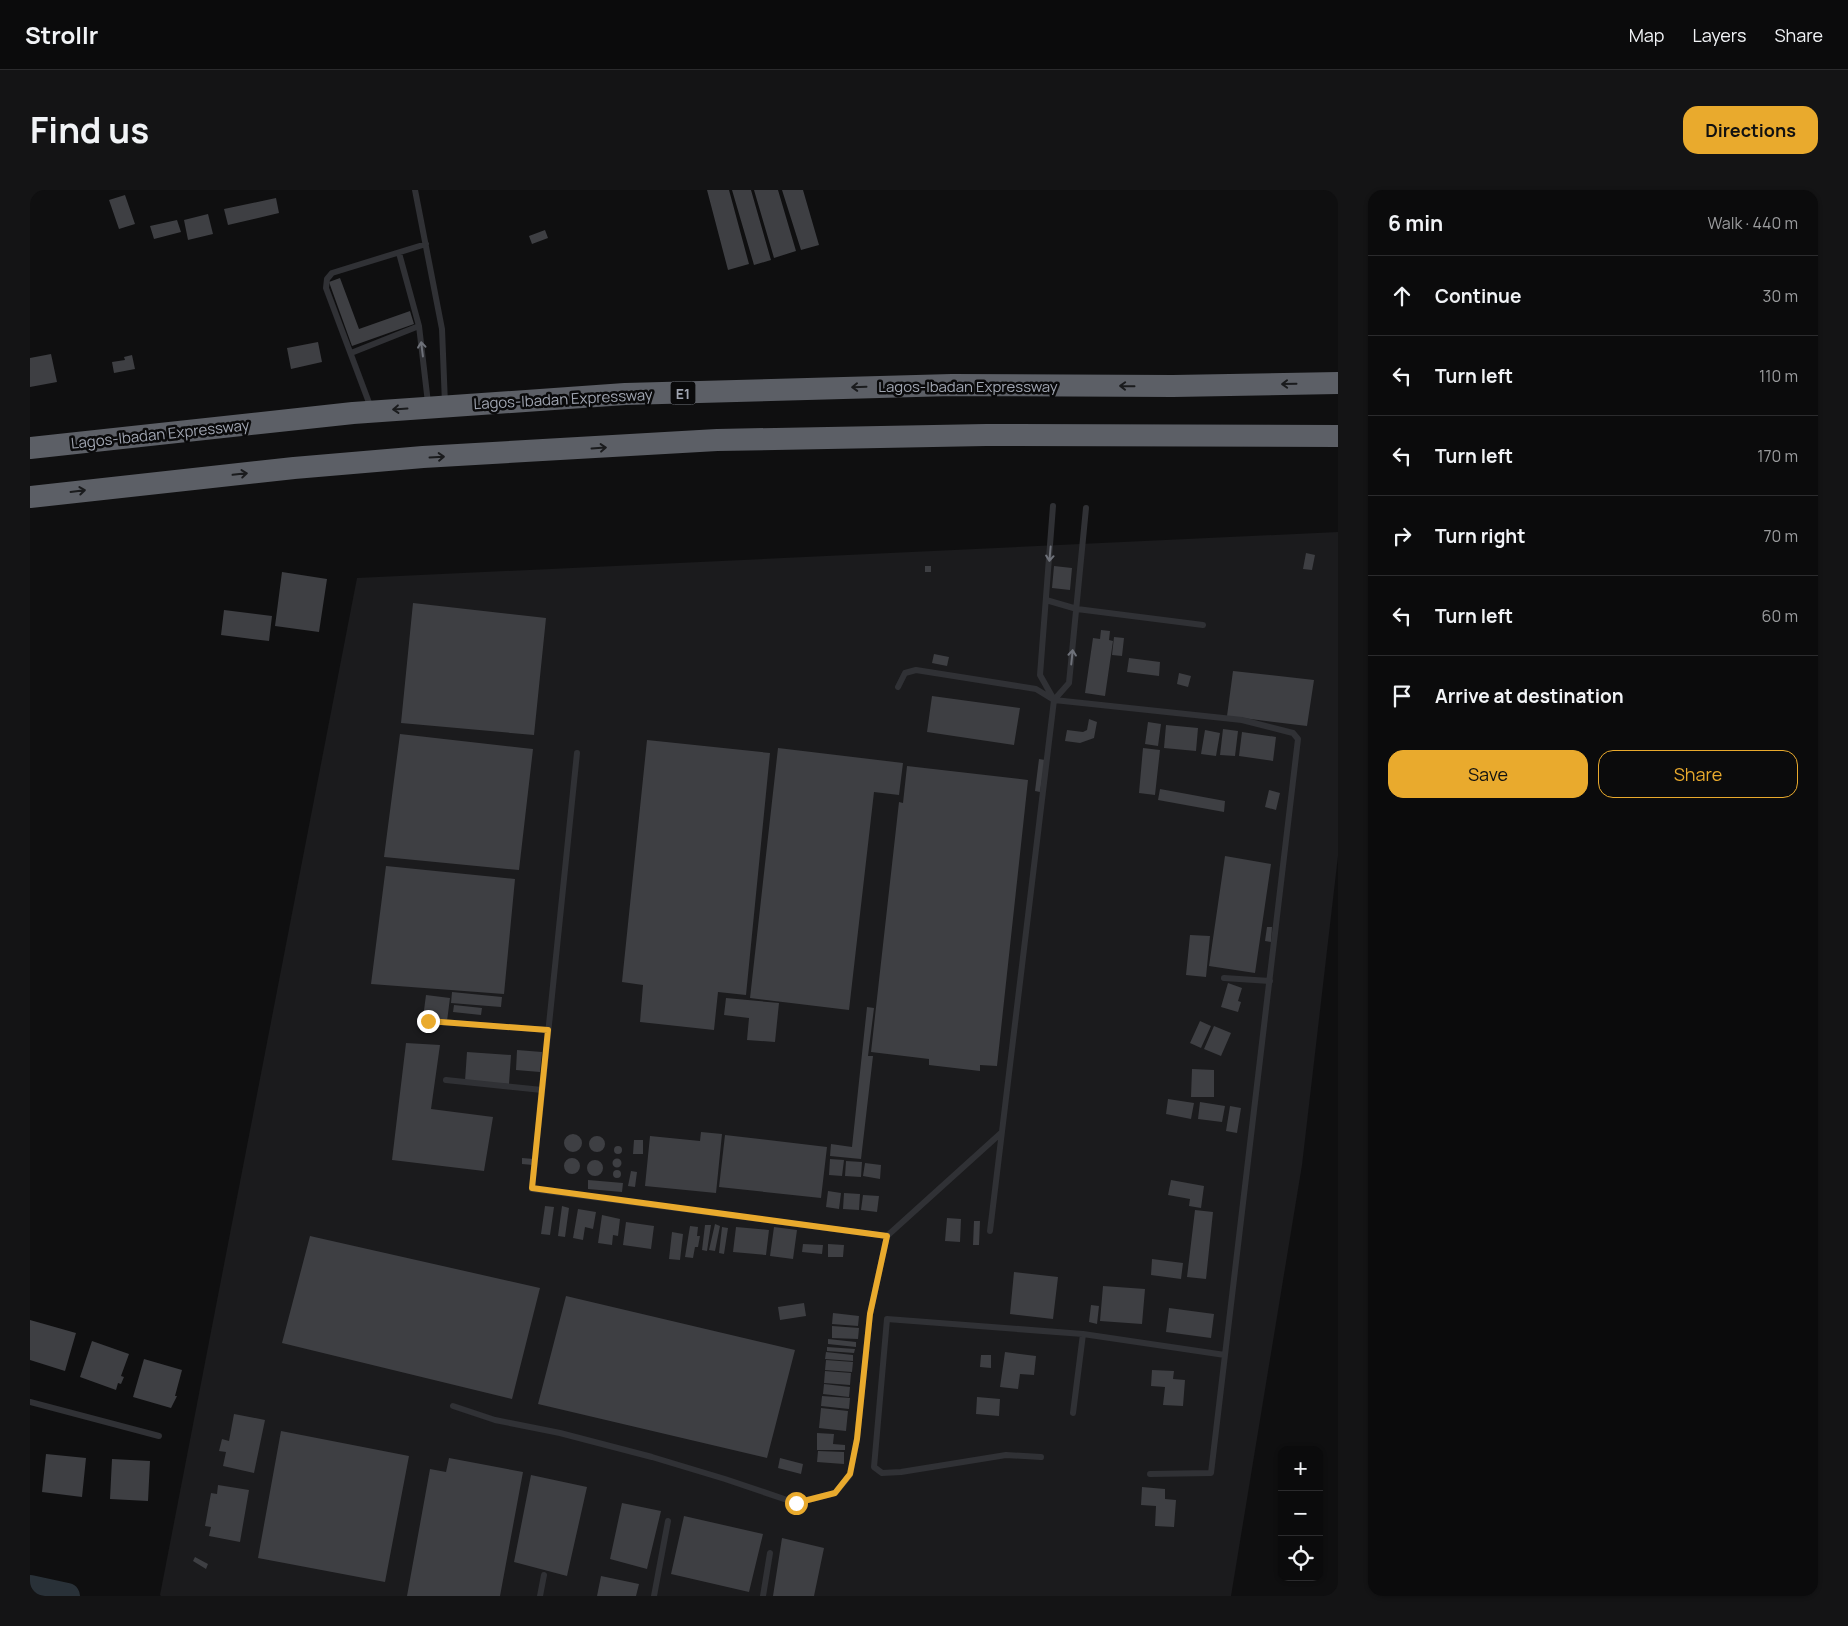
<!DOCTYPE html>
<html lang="en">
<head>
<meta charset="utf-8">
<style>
	:root { --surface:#0b0b0c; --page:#141415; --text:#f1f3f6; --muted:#9a9b9d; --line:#2b2b2d; --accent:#e9aa2d }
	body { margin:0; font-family:Manrope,sans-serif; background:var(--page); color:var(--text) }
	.controls { position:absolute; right:15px; bottom:15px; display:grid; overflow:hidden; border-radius:10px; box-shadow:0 1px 4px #0004 }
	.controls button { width:45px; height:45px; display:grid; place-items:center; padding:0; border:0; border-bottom:1px solid var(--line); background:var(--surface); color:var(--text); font:25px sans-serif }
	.stop { position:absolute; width:15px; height:15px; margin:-11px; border:4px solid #e9aa2d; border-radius:50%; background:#fff }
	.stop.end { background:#e9aa2d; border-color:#fff; box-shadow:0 1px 5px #0008 }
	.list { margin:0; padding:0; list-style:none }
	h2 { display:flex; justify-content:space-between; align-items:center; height:65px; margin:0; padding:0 20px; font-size:21px }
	h2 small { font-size:16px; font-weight:400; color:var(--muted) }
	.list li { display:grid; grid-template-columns:32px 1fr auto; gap:15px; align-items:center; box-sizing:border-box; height:80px; padding:0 20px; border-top:1px solid var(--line) }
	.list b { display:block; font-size:19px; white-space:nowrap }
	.list em { font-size:16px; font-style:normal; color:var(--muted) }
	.actions { display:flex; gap:10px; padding:15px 20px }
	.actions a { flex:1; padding:11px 0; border:1px solid var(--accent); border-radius:15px; text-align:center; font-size:18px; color:var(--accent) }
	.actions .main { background:var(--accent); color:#111 }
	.icon { flex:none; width:28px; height:28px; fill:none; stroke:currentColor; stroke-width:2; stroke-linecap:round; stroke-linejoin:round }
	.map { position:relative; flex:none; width:1308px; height:1406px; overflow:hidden; border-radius:15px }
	header { display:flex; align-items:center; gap:30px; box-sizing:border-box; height:70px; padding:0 25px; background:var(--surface); border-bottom:1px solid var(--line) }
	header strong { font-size:24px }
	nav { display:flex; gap:28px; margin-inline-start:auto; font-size:18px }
	.intro { display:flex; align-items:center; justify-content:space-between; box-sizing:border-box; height:120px; padding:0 30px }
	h1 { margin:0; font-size:35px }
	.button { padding:12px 22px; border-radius:15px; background:var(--accent); color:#111; font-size:18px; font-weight:700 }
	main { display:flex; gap:30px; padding:0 30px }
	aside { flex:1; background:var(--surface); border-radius:15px; box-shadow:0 1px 4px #0004 }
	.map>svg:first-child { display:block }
</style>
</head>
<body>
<header>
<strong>Strollr</strong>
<nav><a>Map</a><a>Layers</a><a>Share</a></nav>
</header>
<div class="intro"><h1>Find us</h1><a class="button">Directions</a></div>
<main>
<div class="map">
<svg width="1308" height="1406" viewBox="0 0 1308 1406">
	<rect width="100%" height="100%" fill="#0f0f10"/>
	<path fill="#1b1b1d" d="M1308,342V666L1272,975L1201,1406H131L130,1405L327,388Z"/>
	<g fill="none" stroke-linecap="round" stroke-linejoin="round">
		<path stroke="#293138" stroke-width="26" d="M0,1398L37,1406"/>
	</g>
	<path fill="#3e3f43" d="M677,0H699L719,74L698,80Z
		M702,0H721L741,70L724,75Z
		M724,0H748L766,61L744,68Z
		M752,0H773L789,55L771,60Z
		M95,5L105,34L89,39L79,10Z
		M246,8L249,23L198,35L194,19Z
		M178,24L183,44L158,50L154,30Z
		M147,30L151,42L124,49L120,36Z
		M515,40L518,48L502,54L499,46Z
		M310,88L329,139L380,121L384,134L322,156L299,92Z
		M288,152L292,172L261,179L257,158Z
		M21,164L27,192L0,197V168Z
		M102,165L105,179L84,183L82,172L95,170L94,167Z
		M1276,363L1285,365L1282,380L1273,379Z
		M895,376H901V382H895Z
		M1024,376L1042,378L1040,400L1022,398Z
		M252,382L297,389L289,442L245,436Z
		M383,413L516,428L504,545L371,533Z
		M194,420L242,426L239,451L191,445Z
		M1071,440L1080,441L1079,450L1083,451L1075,506L1055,503L1063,448L1070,449Z
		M1084,447L1094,448L1092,466L1082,465Z
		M904,464L919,467L917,476L902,473Z
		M1099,468L1130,472L1129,486L1097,482Z
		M1203,481L1284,490L1277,536L1197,526Z
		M1149,483L1161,486L1158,497L1147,494Z
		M902,506L990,518L984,555L897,542Z
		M1059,529L1067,532L1064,548L1050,553L1035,551L1037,540L1053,542L1057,540Z
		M1118,532L1131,534L1128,556L1115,554Z
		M1136,535L1168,538L1166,561L1134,558Z
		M1193,539L1208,541L1205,566L1190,565Z
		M1175,540L1190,543L1186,566L1171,564Z
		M1212,542L1246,547L1243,571L1209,566Z
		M370,544L503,559L489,680L354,667Z
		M617,550L740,563L716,805L688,802L684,840L610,832L613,795L592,792Z
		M748,558L873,573L869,605L844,602L819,820L720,808Z
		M1113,558L1130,560L1125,605L1109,603Z
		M1009,569L1015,570L1010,602L1005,601Z
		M877,576L998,590L967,876L950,875V881L899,875V869L841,862L869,612L873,613Z
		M1130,599L1195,611L1194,622L1128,610Z
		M1239,600L1250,603L1246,620L1235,617Z
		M1195,666L1241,674L1225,783L1179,776Z
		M356,676L485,689L474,804L341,794Z
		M1237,737H1242L1241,752L1235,751Z
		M1160,745L1180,746L1176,787L1156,785Z
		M1198,793L1212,798L1208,811L1211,812L1208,822L1191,817Z
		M422,802L472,807L471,817L421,813Z
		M396,805L420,808L417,831L393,828Z
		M696,808L749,813L745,852L717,850L719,828L694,825Z
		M424,815L452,818L451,825L423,822Z
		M837,817L844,818L838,866H843L831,969L800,966L801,954L822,957Z
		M1170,831L1181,836L1171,858L1160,853Z
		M1184,836L1201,843L1191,866L1174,859Z
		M376,853L410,855L401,919L463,927L454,981L362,970Z
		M487,860L512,862L510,882L486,880Z
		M437,862L481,865L479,894L435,891Z
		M1162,879L1184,880V907H1161Z
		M1138,909L1164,913L1161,929L1136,924Z
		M1170,912L1195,916L1192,932L1168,929Z
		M1200,916L1211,918L1207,943L1196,941Z
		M671,942L692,944L686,1003L615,996L620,946L670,951Z
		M534 953a9 9 0 1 1 18 0a9 9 0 1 1-18 0Z
		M695,945L797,957L791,1008L689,997Z
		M559 954a8 8 0 1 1 16 0a8 8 0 1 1-16 0Z
		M604,950H613V964H603Z
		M584 960a4 4 0 1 1 8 0a4 4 0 1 1-8 0Z
		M534 976a8 8 0 1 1 16 0a8 8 0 1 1-16 0Z
		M492,968L504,969L503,975L492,974Z
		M582.5 973a4.5 4.5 0 1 1 9 0a4.5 4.5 0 1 1-9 0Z
		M800,969L814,970L812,986L799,985Z
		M557 978a8 8 0 1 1 16 0a8 8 0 1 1-16 0Z
		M816,971L832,972L831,987L815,986Z
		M835,973L851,975L850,989L833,986Z
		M583 984a4 4 0 1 1 8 0a4 4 0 1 1-8 0Z
		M601,981L607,982L605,997L598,996Z
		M558,990L593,993L592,1002L558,999Z
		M1141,990L1174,996L1171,1018L1159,1016L1160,1009L1138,1005Z
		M798,1001L811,1003L809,1019L796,1017Z
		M814,1003L830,1004L829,1020L813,1019Z
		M833,1005L849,1006L847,1022L831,1020Z
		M515,1016L524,1017L520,1045L511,1044Z
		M532,1016L539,1018L535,1047L528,1046Z
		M548,1019L566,1022L563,1039L555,1037L553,1050L543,1048Z
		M1165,1020L1183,1022L1176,1089L1157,1087Z
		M572,1025L590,1029L588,1046L583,1045L582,1055L568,1053Z
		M917,1028L931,1029L930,1052L915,1051Z
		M944,1031H950L949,1055H943Z
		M596,1032L624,1036L621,1059L593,1055Z
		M685,1034L690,1036L685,1061L679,1060Z
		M675,1035H681L677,1061L672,1060Z
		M660,1036L668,1037L667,1046H670L668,1057H665L663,1068L655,1067Z
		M692,1037L698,1038L694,1064L689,1063Z
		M706,1037L739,1040L736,1065L703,1062Z
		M744,1037L767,1040L763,1069L740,1066Z
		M642,1042L653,1044L650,1070L639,1069Z
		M280,1046L510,1098L482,1209L252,1153Z
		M773,1054L793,1055L792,1064L772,1062Z
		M798,1054L814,1055L813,1067H798Z
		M1122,1069L1153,1073L1151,1089L1121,1085Z
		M984,1082L1028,1087L1023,1129L980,1124Z
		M1073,1096L1115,1099L1112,1134L1070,1131Z
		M536,1106L765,1160L737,1268L508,1214Z
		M774,1113L776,1126L750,1130L748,1117Z
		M1061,1115L1069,1116L1067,1134L1059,1132Z
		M1139,1118L1184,1124L1181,1148L1136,1142Z
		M803,1123L829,1126L828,1136L802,1134Z
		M0,1130L46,1143L35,1181L0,1170Z
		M802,1136L829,1138L828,1149L802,1148Z
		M798,1149L826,1152V1157L798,1154Z
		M62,1151L99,1164L91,1186L94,1187L91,1194L88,1193L86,1200L50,1187Z
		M797,1157L825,1159L824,1163L797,1161Z
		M796,1162L823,1165V1171L795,1169Z
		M975,1162L1006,1166L1004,1185L990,1184L988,1199L970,1197Z
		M951,1165H961V1178L950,1177Z
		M114,1169L152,1180L145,1206H147L141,1218L103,1207Z
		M796,1170L823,1172L822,1182L795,1180Z
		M1122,1180L1144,1181L1143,1189L1155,1190L1153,1216L1133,1215L1135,1197L1121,1196Z
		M795,1181L821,1183L820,1195L794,1193Z
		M794,1194L820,1197L819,1207L793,1204Z
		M792,1206L820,1208L819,1219L791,1216Z
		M947,1207L970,1209L969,1226L946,1224Z
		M791,1218L818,1221L816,1241L789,1238Z
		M204,1224L235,1230L224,1283L193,1276L196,1262L189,1261L192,1249L199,1251Z
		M251,1241L379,1266L355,1392L228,1368Z
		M787,1243L804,1244L803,1254L815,1255V1260H787Z
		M788,1261L814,1262V1274L787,1272Z
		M16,1264L56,1268L52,1307L12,1302Z
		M419,1268L493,1282L470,1406H377L400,1279L416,1282Z
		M750,1268L773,1274L771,1284L748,1278Z
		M82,1269L120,1271L118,1311L80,1309Z
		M501,1285L557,1297L537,1386L484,1372Z
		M188,1295L219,1300L210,1352L179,1346L181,1337L175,1336L181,1303L187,1304Z
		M1112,1297L1135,1299V1309L1146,1310L1144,1337L1125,1336L1126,1316L1111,1315Z
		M592,1313L631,1321L617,1379L580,1369Z
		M654,1326L733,1344L719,1402L641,1384Z
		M752,1348L794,1358L784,1406H743Z
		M165,1367L178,1374L176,1379L163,1371Z
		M571,1386L609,1394L606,1406H567Z"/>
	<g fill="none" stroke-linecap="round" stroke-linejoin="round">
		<path stroke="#303135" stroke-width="6" d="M385,0L412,139L415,214
			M369,63L389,136L398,213
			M321,163L389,136
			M341,218L296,98L297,89L302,83L396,54
			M1016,410L1047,419L1173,435
			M868,497L875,483L886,480L1006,499L1024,510L1212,530L1263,543L1268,549L1181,1283L1120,1284
			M1023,508L1010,485L1023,316
			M547,563L502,999L857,1046L971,943
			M1194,788L1240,791
			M398,831L518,840
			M416,890L512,900
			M960,1041L1024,510L1039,493L1056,318
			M0,1212L129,1246
			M423,1216L465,1230L530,1243L622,1267L695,1289L766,1313L805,1303L820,1285L827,1249L840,1124L857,1046
			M1043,1223L1053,1144
			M1011,1267L976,1265L871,1282L852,1283L844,1277L857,1129L1053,1144L1195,1165
			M510,1406L514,1385
			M624,1406L638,1331
			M733,1406L740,1363"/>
		<path stroke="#5c5f66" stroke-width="22" d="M0,258L323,223L595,204L922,195L1143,196L1308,193
			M0,307L264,278L393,267L687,250L956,245L1308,246"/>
	</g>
	<defs><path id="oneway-shaft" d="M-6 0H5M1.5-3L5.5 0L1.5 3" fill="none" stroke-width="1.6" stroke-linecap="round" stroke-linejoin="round" transform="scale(1.25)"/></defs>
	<g stroke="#6e7179">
		<use href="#oneway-shaft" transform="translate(392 159) rotate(-97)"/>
		<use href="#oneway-shaft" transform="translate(1020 364) rotate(95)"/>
		<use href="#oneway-shaft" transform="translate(1042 467) rotate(-84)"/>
	</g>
	<g stroke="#1a1b1d">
		<use href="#oneway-shaft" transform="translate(1259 194) rotate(179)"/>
		<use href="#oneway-shaft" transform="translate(1097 196) rotate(-179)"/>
		<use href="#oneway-shaft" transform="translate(829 197) rotate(178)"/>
		<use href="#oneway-shaft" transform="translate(370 219) rotate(176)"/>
		<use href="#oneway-shaft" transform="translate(569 258) rotate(-4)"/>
		<use href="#oneway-shaft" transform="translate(407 267) rotate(-3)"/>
		<use href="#oneway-shaft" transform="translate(210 284) rotate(-6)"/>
		<use href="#oneway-shaft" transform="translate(48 301) rotate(-7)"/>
	</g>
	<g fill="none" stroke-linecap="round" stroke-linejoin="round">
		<path stroke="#e9aa2d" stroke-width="6" d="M398,831L518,840L502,998L857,1046L840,1124L827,1249L820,1284L805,1303L766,1313"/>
	</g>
	<g text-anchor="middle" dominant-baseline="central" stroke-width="5" stroke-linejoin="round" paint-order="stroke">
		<rect fill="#0a0a0b" stroke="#73767f" stroke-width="1" x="640.5" y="191.5" width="25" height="23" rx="4"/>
		<g font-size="14" font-weight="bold" fill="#a0a5b1">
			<text x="653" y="203">E1</text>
		</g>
		<g font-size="15" fill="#a0a5b1" stroke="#0a0a0b">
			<text x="938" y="196">Lagos-Ibadan Expressway</text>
			<text transform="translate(533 209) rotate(-3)">Lagos-Ibadan Expressway</text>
			<text transform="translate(130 244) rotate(-6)">Lagos-Ibadan Expressway</text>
		</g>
	</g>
</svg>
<div class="controls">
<button>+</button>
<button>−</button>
<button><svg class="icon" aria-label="locate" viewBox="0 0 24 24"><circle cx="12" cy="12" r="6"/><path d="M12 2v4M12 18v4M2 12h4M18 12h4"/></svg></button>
</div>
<div class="stop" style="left:766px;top:1313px"></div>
<div class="stop end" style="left:398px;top:831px"></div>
</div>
<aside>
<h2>6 min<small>Walk · 440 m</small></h2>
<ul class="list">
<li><svg class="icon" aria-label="ahead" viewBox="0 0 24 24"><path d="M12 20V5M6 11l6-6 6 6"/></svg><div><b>Continue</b></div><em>30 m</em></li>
<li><svg class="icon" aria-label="left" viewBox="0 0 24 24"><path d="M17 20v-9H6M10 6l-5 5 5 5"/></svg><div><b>Turn left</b></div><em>110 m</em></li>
<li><svg class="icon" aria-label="left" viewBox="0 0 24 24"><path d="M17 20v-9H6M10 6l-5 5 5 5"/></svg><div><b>Turn left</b></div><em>170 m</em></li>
<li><svg class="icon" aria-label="right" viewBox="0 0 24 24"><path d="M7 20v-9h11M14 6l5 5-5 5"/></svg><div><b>Turn right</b></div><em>70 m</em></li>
<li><svg class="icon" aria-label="left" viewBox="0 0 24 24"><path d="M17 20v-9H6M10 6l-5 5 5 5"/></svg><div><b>Turn left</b></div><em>60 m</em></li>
<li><svg class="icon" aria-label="arrive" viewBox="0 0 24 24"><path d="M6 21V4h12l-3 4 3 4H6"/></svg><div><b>Arrive at destination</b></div></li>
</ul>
<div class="actions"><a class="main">Save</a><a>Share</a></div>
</aside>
</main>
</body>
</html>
